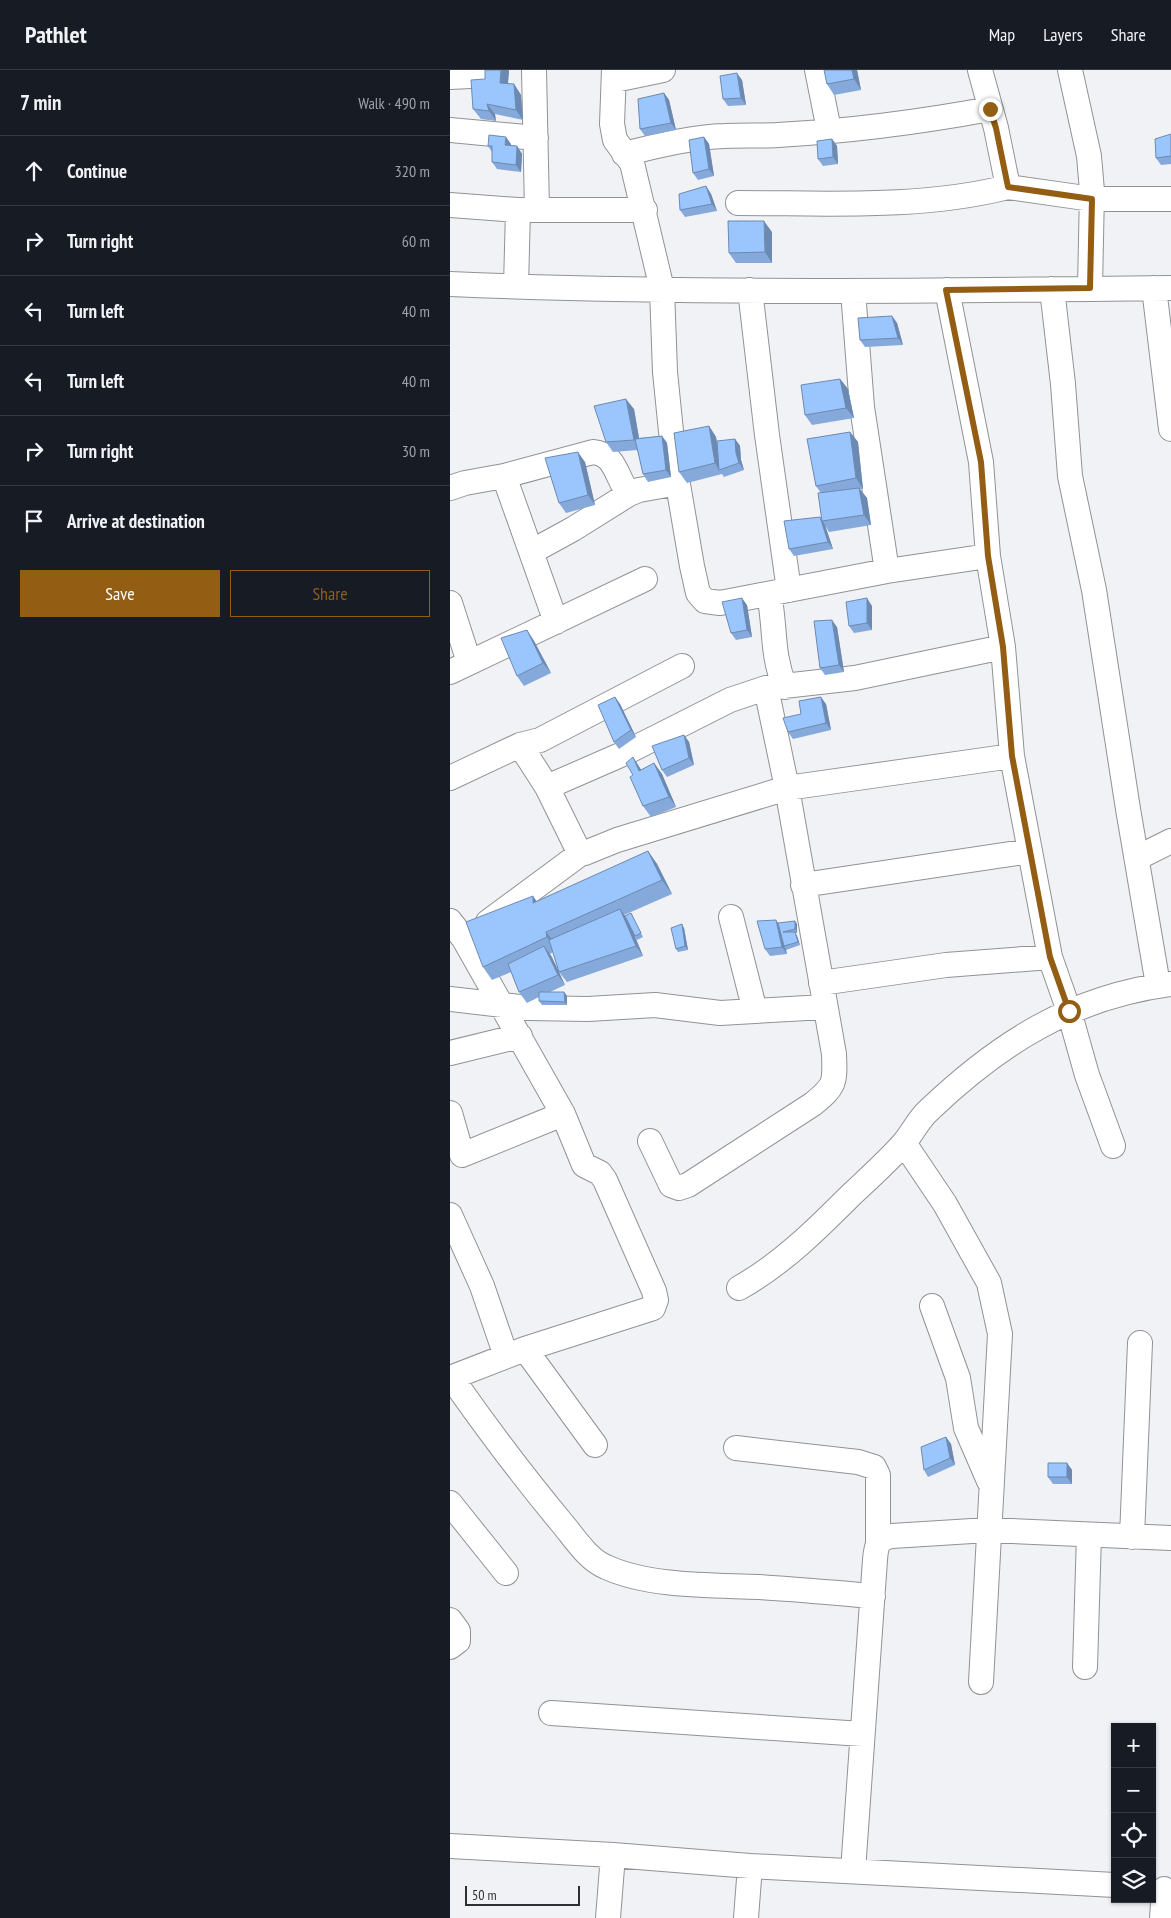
<!DOCTYPE html>
<html lang="en">
<head>
<meta charset="utf-8">
<style>
	:root { --surface:#171b24; --page:#242831; --text:#f1f3f6; --muted:#9ea1a6; --line:#363941; --accent:#935d13 }
	body { margin:0; font-family:"PT Sans Narrow",sans-serif; background:var(--page); color:var(--text) }
	.controls { position:absolute; right:15px; bottom:15px; display:grid; overflow:hidden; border-radius:0px; box-shadow:0 1px 4px #0004 }
	.controls button { width:45px; height:45px; display:grid; place-items:center; padding:0; border:0; border-bottom:1px solid var(--line); background:var(--surface); color:var(--text); font:25px sans-serif }
	.scale { position:absolute; left:15px; bottom:12px; width:115px; box-sizing:border-box; padding-left:5px; border:2px solid #2f2f30; border-top:0; font-size:14px; line-height:18px; white-space:nowrap; color:#2f2f30; -webkit-text-stroke:4px #f1f2f5; paint-order:stroke }
	.stop { position:absolute; width:15px; height:15px; margin:-11px; border:4px solid #935d13; border-radius:50%; background:#fff }
	.stop.end { background:#935d13; border-color:#fff; box-shadow:0 1px 5px #0008 }
	.list { margin:0; padding:0; list-style:none }
	h2 { display:flex; justify-content:space-between; align-items:center; height:65px; margin:0; padding:0 20px; font-size:21px }
	h2 small { font-size:16px; font-weight:400; color:var(--muted) }
	.list li { display:grid; grid-template-columns:32px 1fr auto; gap:15px; align-items:center; box-sizing:border-box; height:70px; padding:0 20px; border-top:1px solid var(--line) }
	.list b { display:block; font-size:19px; white-space:nowrap }
	.list em { font-size:16px; font-style:normal; color:var(--muted) }
	.actions { display:flex; gap:10px; padding:15px 20px }
	.actions a { flex:1; padding:11px 0; border:1px solid var(--accent); border-radius:0px; text-align:center; font-size:18px; color:var(--accent) }
	.actions .main { background:var(--accent); color:#fff }
	.icon { flex:none; width:28px; height:28px; fill:none; stroke:currentColor; stroke-width:2; stroke-linecap:round; stroke-linejoin:round }
	.map { position:relative; flex:none; width:721px; height:1848px; overflow:hidden }
	header { display:flex; align-items:center; gap:30px; box-sizing:border-box; height:70px; padding:0 25px; background:var(--surface); border-bottom:1px solid var(--line) }
	header strong { font-size:24px }
	nav { display:flex; gap:28px; margin-inline-start:auto; font-size:18px }
	main { display:flex }
	aside { flex:1; background:var(--surface) }
	.map>svg:first-child { display:block }
</style>
</head>
<body>
<header>
<strong>Pathlet</strong>
<nav><a>Map</a><a>Layers</a><a>Share</a></nav>
</header>
<main>
<aside>
<h2>7 min<small>Walk · 490 m</small></h2>
<ul class="list">
<li><svg class="icon" aria-label="ahead" viewBox="0 0 24 24"><path d="M12 20V5M6 11l6-6 6 6"/></svg><div><b>Continue</b></div><em>320 m</em></li>
<li><svg class="icon" aria-label="right" viewBox="0 0 24 24"><path d="M7 20v-9h11M14 6l5 5-5 5"/></svg><div><b>Turn right</b></div><em>60 m</em></li>
<li><svg class="icon" aria-label="left" viewBox="0 0 24 24"><path d="M17 20v-9H6M10 6l-5 5 5 5"/></svg><div><b>Turn left</b></div><em>40 m</em></li>
<li><svg class="icon" aria-label="left" viewBox="0 0 24 24"><path d="M17 20v-9H6M10 6l-5 5 5 5"/></svg><div><b>Turn left</b></div><em>40 m</em></li>
<li><svg class="icon" aria-label="right" viewBox="0 0 24 24"><path d="M7 20v-9h11M14 6l5 5-5 5"/></svg><div><b>Turn right</b></div><em>30 m</em></li>
<li><svg class="icon" aria-label="arrive" viewBox="0 0 24 24"><path d="M6 21V4h12l-3 4 3 4H6"/></svg><div><b>Arrive at destination</b></div></li>
</ul>
<div class="actions"><a class="main">Save</a><a>Share</a></div>
</aside>
<div class="map">
<svg width="721" height="1848" viewBox="0 0 721 1848">
	<rect width="100%" height="100%" fill="#f1f2f5"/>
	<g fill="none" stroke-linecap="round" stroke-linejoin="round">
		<g stroke="#909294" stroke-width="26">
			<path id="minor" d="M84,0L87,140
				M164,0L162,54L165,70L182,93L212,219L215,302L224,391L242,496L248,523L255,531L270,533L437,501L538,486
				M367,0L379,60
				M620,0L639,86L642,121L640,218
				M0,7L20,6L43,0
				M165,10L213,0
				M0,60L86,68
				M174,84C207,76 241,67 275,66C293,65 311,66 328,65C400,61 470,52 540,39
				M558,117L642,129H721
				M288,133C377,133 471,139 558,117L546,58L530,0
				M0,135L68,140H195
				M0,214C240,224 481,221 721,218
				M66,216L68,140
				M704,218L721,359
				M602,219L613,314L620,406L644,520L678,739L708,915
				M300,220L317,365L339,520
				M497,220L531,392L538,486L553,577L562,686L600,887L619,941L637,1005L663,1076
				M403,221L412,337L437,501
				M54,406L143,382C166,384 166,408 179,424L189,420L228,413
				M0,418L15,413L54,406L106,552
				M81,482L123,459L179,424
				M319,524C326,559 321,583 335,617
				M0,533L19,592
				M0,602L195,509
				M70,675L97,717L175,683L280,630L316,618L405,608L553,577
				M0,708L70,675L90,670L232,596
				M97,717L130,784L135,783L167,770L337,718L562,686
				M687,788L721,771
				M353,815L580,781
				M281,847L305,941
				M0,851L14,869L113,1044L134,1095L150,1103L155,1110L204,1221L206,1230L203,1238L75,1279L0,1308
				M38,852L130,784
				M371,913L496,895L600,887
				M0,929L78,938L138,939L205,935L270,943L375,937
				M0,983L70,966
				M0,1043L12,1085L113,1044
				M200,1071L221,1115L229,1118L238,1115L363,1034C386,1015 385,1013 384,984L337,718L316,618
				M454,1073L495,1134L539,1213L550,1264L531,1612
				M0,1145L32,1216L56,1286
				M289,1218C332,1194 367,1159 402,1124C419,1108 437,1092 453,1074C462,1064 468,1050 478,1041C549,973 622,927 721,914
				M482,1236L508,1308L516,1358L539,1411
				M75,1279L145,1375
				M1,1307C36,1357 72,1405 111,1452C124,1467 137,1489 156,1497C200,1517 262,1515 309,1517C347,1519 385,1523 423,1526
				M286,1378L408,1392L424,1397L428,1405V1472
				M0,1433L56,1503
				M682,1467L690,1273
				M0,1550L8,1561V1571L0,1577
				M635,1597L639,1465
				M101,1643L412,1664
				M0,1776L163,1785L300,1796L665,1815
				M403,1801L425,1490C426,1477 427,1468 442,1466L538,1460L721,1468
				M158,1848L163,1785
				M296,1848L300,1796
				M712,1848L714,1819"/>
		</g>
		<use href="#minor" stroke="#fff" stroke-width="24"/>
	</g>
	<path fill="#85a9da" d="M59,0L58,14H64L71,25L73,50L45,44L46,51L31,49L23,39L35,9Z
		M374,0H407L411,20L384,25L377,14Z
		M292,10L296,35L278,36L273,29Z
		M214,23L219,30L226,60L195,66L190,59Z
		M721,64V94L711,95L706,88Z
		M254,67L259,74L264,106L248,110L243,103Z
		M382,69L387,76L388,94L373,96L368,89Z
		M61,74L60,76H67L72,84L71,102L47,99L42,92V82L38,76Z
		M256,116L261,124L267,141L235,147L230,140Z
		M322,162V193H286L279,183Z
		M442,246L447,253L453,275L415,277L410,270Z
		M390,309L398,319L404,348L362,355L355,345Z
		M184,339L189,368L212,366L217,373L221,407L198,412L193,404L188,380L163,382L156,372Z
		M259,356L266,367L267,373L285,369L290,376L291,390L294,400L274,407L272,404L237,413L229,402Z
		M400,362L408,372L413,419H410L417,428L421,455L379,462L375,455L383,479L344,486L339,479L370,447L372,451L371,423L366,416Z
		M135,392L145,435L116,443L109,433Z
		M297,535L302,567L286,570L281,563Z
		M422,536V560L404,563L399,556Z
		M387,557L394,602L375,605L370,598Z
		M77,560L84,571L101,603L74,616L67,606Z
		M165,627L170,634L186,667L169,679L164,672Z
		M376,634L381,660L343,669L338,662L351,644Z
		M234,665L239,672L244,695L217,707L212,700Z
		M183,687L191,700L204,693L212,704L226,737L201,747L193,736L183,705Z
		M198,781L207,794L222,824L174,845L175,846L181,843L193,867L187,870L184,864L193,886L117,912L109,902L103,882L100,884L115,915L100,922H114L117,926V935H92L89,931V927L77,933L69,922L61,902L42,910L33,897L87,832Z
		M328,853L347,854V863H345L347,866L350,875L336,880L337,884L320,886L315,879Z
		M234,858L238,880L228,882L226,879Z
		M496,1367L501,1374L505,1395L478,1407L474,1400Z
		M617,1393L622,1400V1414H603L598,1407Z"/>
	<path fill="#6c8ab1" d="M51,0H59L57,24L50,13Z
		M402,0H407L411,20L404,9Z
		M287,3L292,10L296,35L291,28Z
		M64,14L71,25L73,50L66,40Z
		M214,23L219,30L226,60L221,53Z
		M37,34L45,44L46,51L39,41Z
		M56,67L61,74L60,82L55,75Z
		M254,67L259,74L264,106L259,99Z
		M382,69L387,76L388,94L383,87Z
		M67,76L72,84L71,102L66,95Z
		M256,116L261,124L267,141L262,134Z
		M314,151L322,162V193L315,182Z
		M442,246L447,253L453,275L448,268Z
		M390,309L398,319L404,348L396,338Z
		M176,329L184,339L191,380L184,370Z
		M259,356L266,367L271,399L269,400L265,393Z
		M400,362L408,372L413,419L406,408Z
		M212,366L217,373L221,407L216,400Z
		M285,369L290,376L291,390L294,400L289,393L286,383Z
		M128,382L135,392L145,435L138,425Z
		M409,418L417,428L421,455L414,445Z
		M370,447L375,455L383,479L378,472Z
		M292,528L297,535L302,567L297,560Z
		M417,528L422,536V560L417,553Z
		M382,550L387,557L394,602L389,595Z
		M77,560L84,571L101,603L93,593Z
		M165,627L170,634L186,667L181,660Z
		M371,627L376,634L381,660L376,653Z
		M234,665L239,672L244,695L239,688Z
		M183,687L190,698L197,711L189,701Z
		M204,693L212,704L226,737L219,727Z
		M198,781L207,794L222,824L212,810Z
		M83,826L92,839L83,833Z
		M170,839L178,850L193,886L186,876Z
		M326,850L331,857L334,876L336,880L337,884L332,877Z
		M345,851L347,854V863L345,859Z
		M232,854L234,858L238,880L235,876Z
		M96,862L106,875L107,881L97,867Z
		M345,862L347,866L350,875L348,872Z
		M94,876L102,887L115,915L108,905Z
		M114,922L117,926V935L115,932Z
		M496,1367L501,1374L505,1395L500,1388Z
		M617,1393L622,1400V1414L617,1407Z"/>
	<path fill="#9bc5fd" stroke="#6c8ab1" d="M35,0H51L50,13L64,14L66,40L37,34L39,41L23,39L21,10L35,9Z
		M374,0H402L404,9L377,14Z
		M287,3L291,28L273,29L270,6Z
		M214,23L221,53L190,59L188,29Z
		M721,64V86L706,88L705,69Z
		M39,65L56,67L55,75L67,76L66,95L42,92V76H38Z
		M254,67L259,99L243,103L239,70Z
		M382,69L383,87L368,89L367,71Z
		M256,116L262,134L230,140L229,124Z
		M278,151H314L315,182L279,183Z
		M442,246L448,268L410,270L408,248Z
		M390,309L396,338L355,345L351,315Z
		M176,329L184,370L156,372L144,336Z
		M259,356L265,393L229,402L224,363Z
		M400,362L406,408L366,416L357,369Z
		M212,366L216,400L193,404L185,369Z
		M285,369L286,383L289,393L269,400L267,371Z
		M128,382L138,425L109,433L95,388Z
		M409,418L414,445L372,451L368,423Z
		M370,447L378,472L339,479L334,451Z
		M292,528L297,560L281,563L272,532Z
		M417,528V553L399,556L396,532Z
		M382,550L389,595L370,598L364,551Z
		M77,560L93,593L67,606L51,568Z
		M165,627L181,660L164,672L148,635Z
		M371,627L376,653L338,662L333,648L351,644L349,631Z
		M234,665L239,688L212,700L202,676Z
		M183,687L189,701L204,693L219,727L193,736L180,707L183,705L176,693Z
		M198,781L212,810L96,862L97,867L33,897L16,852L83,826V833Z
		M170,839L186,876L109,902L99,870Z
		M181,843L191,863L185,866L175,846Z
		M326,850L332,877L315,879L307,851Z
		M345,851V859L333,862H345L348,872L334,876L328,853Z
		M232,854L235,876L226,879L221,858Z
		M94,876L108,905L69,922L58,894Z
		M89,922H114L115,932L89,931Z
		M496,1367L500,1388L474,1400L471,1377Z
		M598,1393H617V1407H598Z"/>
	<g fill="none" stroke-linecap="round" stroke-linejoin="round">
		<path stroke="#935d13" stroke-width="6" d="M540,39L546,58L558,117L642,129L640,218L496,220L531,392L538,486L553,577L562,686L600,887L619,941"/>
	</g>
</svg>
<div class="controls">
<button>+</button>
<button>−</button>
<button><svg class="icon" aria-label="locate" viewBox="0 0 24 24"><circle cx="12" cy="12" r="6"/><path d="M12 2v4M12 18v4M2 12h4M18 12h4"/></svg></button>
<button><svg class="icon" aria-label="layers" viewBox="0 0 24 24"><path d="M12 4l9 5-9 5-9-5zM3 14l9 5 9-5"/></svg></button>
</div>
<div class="scale">50 m</div>
<div class="stop" style="left:619px;top:941px"></div>
<div class="stop end" style="left:540px;top:39px"></div>
</div>
</main>
</body>
</html>
